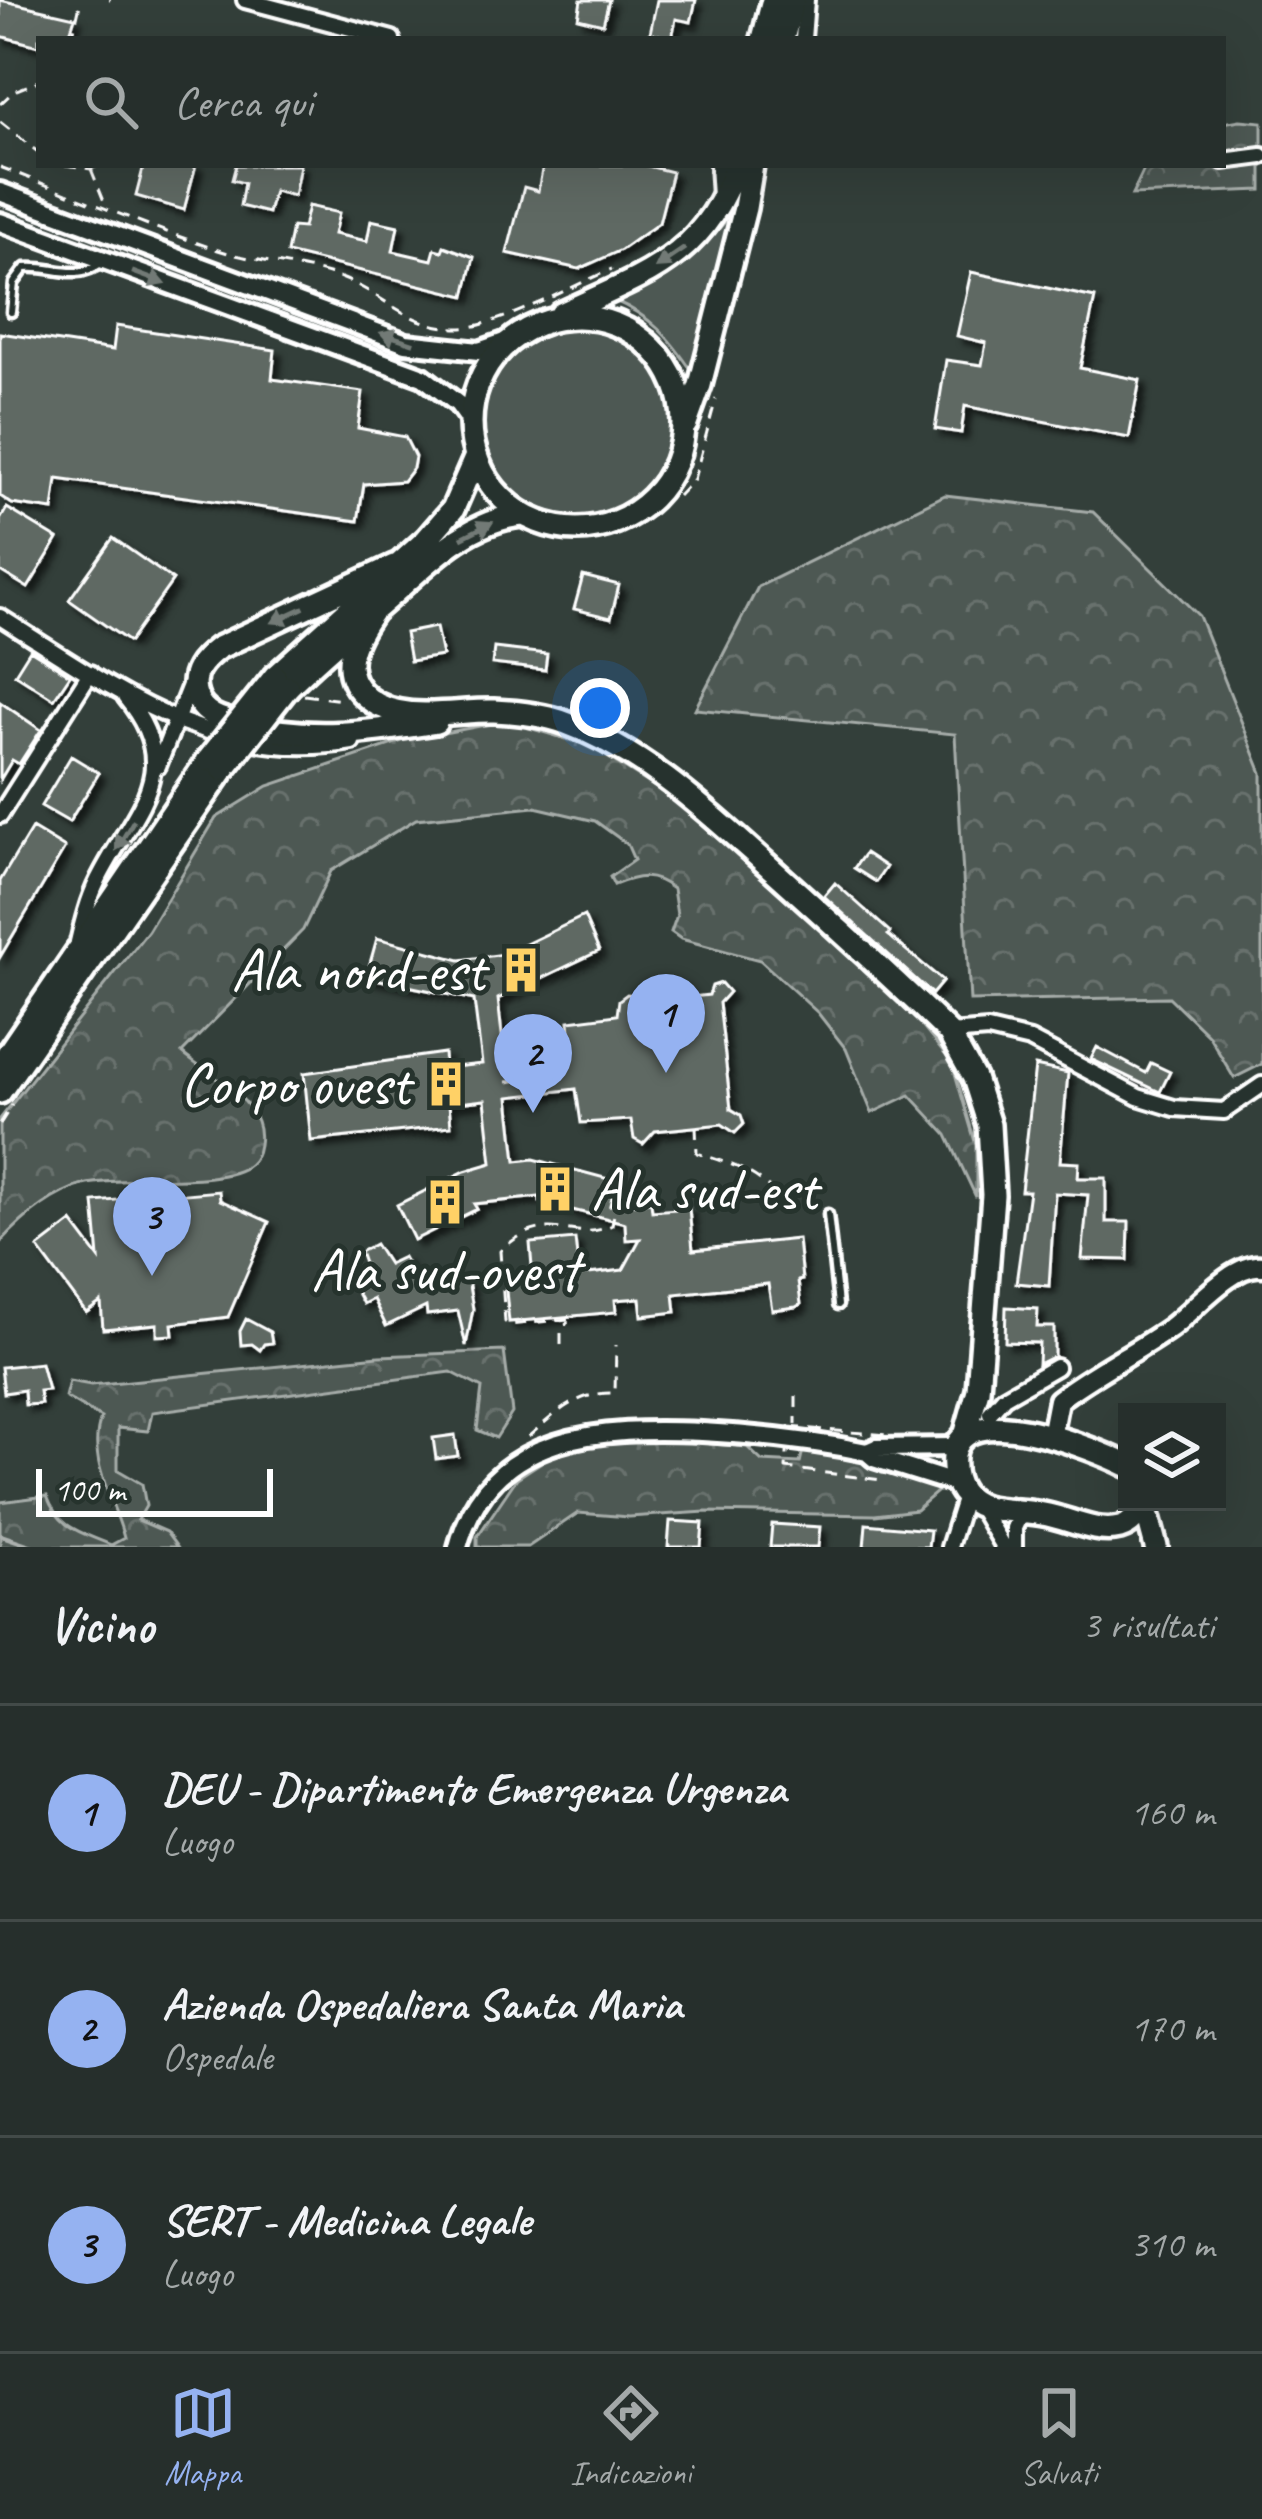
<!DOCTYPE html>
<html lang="it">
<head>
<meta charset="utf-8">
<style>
	:root { --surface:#262f2c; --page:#323b38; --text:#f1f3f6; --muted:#a4a9a9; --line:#424a48; --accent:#95b2f1 }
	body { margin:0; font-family:Caveat,sans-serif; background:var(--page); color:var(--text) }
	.controls { position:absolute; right:36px; bottom:36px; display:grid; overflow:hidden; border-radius:0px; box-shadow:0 12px 48px #0002 }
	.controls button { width:108px; height:108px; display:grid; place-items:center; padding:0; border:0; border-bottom:3px solid var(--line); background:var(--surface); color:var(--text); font:60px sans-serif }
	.scale { position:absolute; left:36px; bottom:30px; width:237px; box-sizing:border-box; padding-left:12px; border:6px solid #fff; border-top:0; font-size:33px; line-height:42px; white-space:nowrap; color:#fff; -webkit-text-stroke:9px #26332d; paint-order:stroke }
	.you { position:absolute; left:600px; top:708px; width:42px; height:42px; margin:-30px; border:9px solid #fff; border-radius:50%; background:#1a73e8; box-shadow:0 0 0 18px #1a73e833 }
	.badge { display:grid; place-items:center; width:78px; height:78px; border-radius:50%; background:var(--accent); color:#111; font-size:39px; font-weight:700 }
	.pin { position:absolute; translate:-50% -99px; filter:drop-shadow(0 3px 6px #0008) }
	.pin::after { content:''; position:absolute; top:63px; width:42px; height:36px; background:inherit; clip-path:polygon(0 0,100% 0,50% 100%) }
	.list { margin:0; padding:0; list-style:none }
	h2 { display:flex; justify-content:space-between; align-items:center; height:156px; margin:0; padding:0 48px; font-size:51px }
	h2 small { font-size:39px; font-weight:400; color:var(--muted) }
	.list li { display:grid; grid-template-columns:78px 1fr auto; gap:36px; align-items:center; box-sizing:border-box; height:216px; padding:0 48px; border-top:3px solid var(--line) }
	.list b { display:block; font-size:45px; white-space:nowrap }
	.list p { margin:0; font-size:39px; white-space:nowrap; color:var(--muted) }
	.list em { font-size:39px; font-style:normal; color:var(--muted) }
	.icon { flex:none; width:66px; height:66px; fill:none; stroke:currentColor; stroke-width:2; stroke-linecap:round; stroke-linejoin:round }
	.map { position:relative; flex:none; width:1262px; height:1547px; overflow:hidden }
	.search { position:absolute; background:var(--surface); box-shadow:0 12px 48px #0002; left:36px; right:36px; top:36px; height:132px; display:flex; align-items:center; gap:30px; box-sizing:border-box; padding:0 42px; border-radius:0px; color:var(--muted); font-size:45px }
	.sheet { height:804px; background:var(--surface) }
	nav { display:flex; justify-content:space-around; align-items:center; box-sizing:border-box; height:168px; border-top:3px solid var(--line); background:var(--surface); font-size:33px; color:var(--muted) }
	nav a { display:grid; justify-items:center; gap:6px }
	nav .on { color:var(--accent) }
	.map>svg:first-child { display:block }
</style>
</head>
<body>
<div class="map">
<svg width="1262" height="1547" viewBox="0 0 1262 1547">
	<defs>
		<pattern id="forest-crowns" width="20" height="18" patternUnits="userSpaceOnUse" patternTransform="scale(3)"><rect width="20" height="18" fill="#4d5853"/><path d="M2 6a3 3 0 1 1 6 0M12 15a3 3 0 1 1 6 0" fill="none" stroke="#68716d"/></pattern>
		<filter id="shadow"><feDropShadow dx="6" dy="6" stdDeviation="3" flood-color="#0009"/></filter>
	</defs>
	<rect width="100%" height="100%" fill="#333f3a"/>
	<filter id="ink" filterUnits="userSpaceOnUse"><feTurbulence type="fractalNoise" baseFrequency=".00833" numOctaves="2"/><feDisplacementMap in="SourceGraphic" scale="24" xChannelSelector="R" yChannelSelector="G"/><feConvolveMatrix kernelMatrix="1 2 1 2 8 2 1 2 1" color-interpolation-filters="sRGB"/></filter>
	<g filter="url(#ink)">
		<path fill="#4d5853" stroke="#a6aca9" stroke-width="3" d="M734,210L692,371C669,337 651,316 613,300C671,274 695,262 734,210Z
			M484 423a93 93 0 1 1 186 0a93 93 0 1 1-186 0Z"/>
		<path fill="url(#forest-crowns)" stroke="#a6aca9" stroke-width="3" d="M1240,120L1262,122V190L1132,195L1146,165H1223V123Z
			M945,495L1093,512L1199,616L1262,773V1064L1234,1078L1209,1036L1169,997L970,1001L955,734L695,709L758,587Z
			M506,721L590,746L740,841L855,944L952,1063L976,1145V1197L947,1135L910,1095L872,1113L846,1049L818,1013L760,960L681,939L671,932L677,915L673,889C652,873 639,875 614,885L610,877L634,860L627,844L595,821L535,807L416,819L331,871L303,930L182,1053C204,1073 246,1091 257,1121C262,1134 260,1156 249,1165C224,1187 121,1175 83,1185C50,1194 22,1219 0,1243V1119L148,931L216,818L268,786L402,741Z
			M504,1351L512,1413L496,1438L477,1430L482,1388L451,1372L152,1412L148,1431L118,1428V1470L142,1484L146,1506L138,1520L166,1532L177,1547H0V1502L47,1496C59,1529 81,1532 111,1545L124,1538C114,1499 86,1459 101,1418L65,1397L69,1381L91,1385L379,1356Z
			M643,1438L747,1447L762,1461L800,1463L803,1450H823L943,1487L916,1510L875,1515L706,1512L629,1517L578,1513L528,1547H477V1537L517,1478L572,1442Z"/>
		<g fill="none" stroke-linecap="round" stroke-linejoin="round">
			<path stroke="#abb0ae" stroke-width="4.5" d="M0,1535L35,1547"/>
		</g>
		<path fill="#5f6964" stroke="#fff" stroke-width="3" filter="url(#shadow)" d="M0,0L75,17L68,39H39V46L0,36Z
			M581,0H609L603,24L578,18Z
			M657,0H696L691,22L676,19L672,38L650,33Z
			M144,165H196L184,210L136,196Z
			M236,165H300L294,196L274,191L268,213L240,206L244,183L232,180Z
			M543,165H644L672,172L659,223L621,250L579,269L507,253L524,187L538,191Z
			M308,206L339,213L334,234L367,241L371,220L398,226L393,251L432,260L435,249L442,251L444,246L474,257L465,296L287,253L292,227L303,228Z
			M971,272L1095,298L1080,368L1140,380L1129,438L965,406L961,433L935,429L946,360L982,365L986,343L957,336Z
			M116,326L275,350L272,379L363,392L358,428L405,437L415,457L413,468L403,481L364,484L358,521L57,479L53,510L12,504L0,496V333L113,350Z
			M7,508L58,539L28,588L0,571V520Z
			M113,538L173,580L129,642L69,600Z
			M583,576L619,585L611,618L574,609Z
			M436,627L442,656L410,661L405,633Z
			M494,648L547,654L545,670L492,664Z
			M30,650L70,675L54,699L15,674Z
			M0,702L41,730L19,764L12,760L0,780Z
			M71,756L99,773L69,822L41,806Z
			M32,828L65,848L0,957V881Z
			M865,853L886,867L876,882L854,868Z
			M835,883L890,932L888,935L943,981L932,994L824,896Z
			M584,916L599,951L498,999L505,1062L572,1054L569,1021L617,1015L619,1000L627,994L633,995L640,1003L709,995L712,986L721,983L729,992L719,1003L731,1109L741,1115L744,1124L735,1133L722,1124L655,1131L643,1144L634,1139L631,1120L581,1123L576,1089L509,1097L516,1161L534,1159L616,1181L610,1205L651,1202L652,1211L689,1208L693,1250L798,1239L802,1280L798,1281L801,1304L796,1307L772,1310L768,1284L674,1294L676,1312L642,1316L640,1298L615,1300L616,1312L509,1322L505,1281L533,1279L530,1243L575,1239L579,1275L623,1270L640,1239L626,1240L625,1223L540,1202V1197L474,1204L477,1209L414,1240L397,1205L465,1171L492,1163L485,1100L449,1104L451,1126L311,1141L304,1073L444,1053L445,1068L482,1064L474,1000L366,977L377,938L460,960L505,954Z
			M1097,1047L1146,1073L1151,1063L1170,1072L1160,1092L1091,1059Z
			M1035,1066L1068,1073L1060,1162L1079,1163L1078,1178H1106V1222H1129L1128,1260L1082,1259L1088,1195L1055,1193L1049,1286L1016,1283L1029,1191H1021Z
			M219,1191L220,1200L269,1222L228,1317L172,1324L173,1335L157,1336V1324L103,1329L101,1302L86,1313L38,1248L72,1222L99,1258L94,1202Z
			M375,1244L388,1264L403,1257L419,1285L468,1280L473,1309L466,1346L458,1311L427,1315L426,1307L386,1326L373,1299L363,1304L355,1289L360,1286L357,1281L368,1275L360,1252Z
			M1006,1307L1038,1309L1037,1327H1054V1356L1038,1364L1039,1343L1005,1342Z
			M246,1319L270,1332L272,1343L264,1344L260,1350L252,1344L241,1345L240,1331Z
			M41,1363L48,1390L39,1391L41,1404L25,1405L24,1390L4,1393L1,1367Z
			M455,1435L458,1456L436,1459L433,1438Z
			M670,1521L703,1523L701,1547H668Z
			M772,1524L820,1527L818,1547H770Z
			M866,1524L930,1530L928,1547H864Z"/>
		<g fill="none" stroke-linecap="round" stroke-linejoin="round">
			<g stroke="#fff" stroke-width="15">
				<path id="service" d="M11,312L14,283L25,268C54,265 74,282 101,263
					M828,1214L838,1305"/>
			</g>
			<g stroke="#fff" stroke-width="22">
				<path id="minor" d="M245,0L392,39
					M803,39L806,0
					M1223,161L1262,156
					M718,165L720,196
					M0,617C111,687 214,766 352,742
					M158,766L192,680
					M0,815L90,673
					M78,942C83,921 88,900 98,880C132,811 187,772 125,697
					M949,1033L988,1030L1030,1040L1138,1097L1174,1108L1224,1111L1262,1085
					M990,1413L1004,1397L1056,1367
					M979,1506L1003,1547
					M949,1547L965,1496
					M1014,1547V1528L1022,1511"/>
			</g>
			<g stroke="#fff" stroke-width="26">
				<path id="tertiary" d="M0,192L406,343L479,351L510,340
					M0,222L423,377L458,404L471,422
					M867,1452L876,1448L956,1447
					M458,1547C489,1430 604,1428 702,1432C758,1435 813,1441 867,1452L874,1458L957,1484"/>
			</g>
			<g stroke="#fff" stroke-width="27">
				<path id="secondary" d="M1051,1436L1058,1400C1093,1373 1133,1354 1170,1328C1193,1311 1233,1262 1262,1266"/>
			</g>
			<g stroke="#fff" stroke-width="30">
				<path id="primary" d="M763,39L773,0
					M783,39L793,0
					M561,314C644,275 704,259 736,165
					M471 423a106 106 0 1 1 212 0a106 106 0 1 1-212 0Z
					M686,424L700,385L745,208L752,165
					M394,566L218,648C202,660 189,674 196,695C202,715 222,720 240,724C311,741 365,733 436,722
					M373,611C353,639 335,673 369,699C400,724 456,710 494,711C517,712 544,715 566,723C648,753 710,814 774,871C833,924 892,977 949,1033L974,1078L989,1125L993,1195L978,1390L965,1436
					M275,676L426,540L453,509L476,456
					M288,687C315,660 343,636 373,611C418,574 461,521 522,515
					M0,1065L208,760
					M0,1092L223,770
					M1127,1465C1097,1450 961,1394 954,1456C953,1469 954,1481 962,1492C967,1499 975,1504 984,1507C1005,1512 1027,1510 1048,1515C1071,1520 1097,1534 1120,1528C1133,1524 1140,1513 1144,1502
					M1144,1502L1156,1547"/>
			</g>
			<path stroke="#fff" stroke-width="3" stroke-dasharray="12 9" stroke-linecap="butt" d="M109,0H110
				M72,39L81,0
				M0,104L14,91L39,81
				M0,122L39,153
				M65,165L91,169L100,165
				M0,167C71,194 143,225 215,249C256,263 301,264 341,278C384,294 407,327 458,328C494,329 576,284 612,269
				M91,169L106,206
				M618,309C650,321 665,341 684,369
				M678,496L694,479L716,399
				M304,695L342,700
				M507,1082L529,1079
				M0,1124L12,1105
				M696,1126L697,1153C736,1166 777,1176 787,1222
				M568,1319L510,1325L505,1322L500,1251C551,1205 570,1246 612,1225L622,1172
				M561,1345V1333L568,1321
				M796,1396V1424
				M789,1427L887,1435L881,1480L786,1468Z
				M528,1437C556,1413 576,1392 615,1393L616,1345"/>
			<use href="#service" stroke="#26332d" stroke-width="6"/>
			<use href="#minor" stroke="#26332d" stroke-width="14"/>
			<use href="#tertiary" stroke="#26332d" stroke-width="16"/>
			<use href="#secondary" stroke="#26332d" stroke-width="18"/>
			<use href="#primary" stroke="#26332d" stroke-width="21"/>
			<g stroke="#fff" stroke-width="30" stroke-linecap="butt">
				<path id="primary-bridge" d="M208,760L275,676
					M223,770L288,687"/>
			</g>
			<use href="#primary-bridge" stroke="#26332d" stroke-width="21"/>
		</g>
		<defs><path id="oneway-solid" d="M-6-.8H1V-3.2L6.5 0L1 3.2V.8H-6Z" transform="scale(3)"/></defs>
		<g fill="#727a76">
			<use href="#oneway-solid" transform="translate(670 258) rotate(146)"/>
			<use href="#oneway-solid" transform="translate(149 278) rotate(20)"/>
			<use href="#oneway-solid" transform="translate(397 338) rotate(-162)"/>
			<use href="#oneway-solid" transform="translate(477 530) rotate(-27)"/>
			<use href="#oneway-solid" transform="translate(288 615) rotate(155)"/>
			<use href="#oneway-solid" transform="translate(125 835) rotate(121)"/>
		</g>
	</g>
	<defs>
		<g id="building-bare" transform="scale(3.6)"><path d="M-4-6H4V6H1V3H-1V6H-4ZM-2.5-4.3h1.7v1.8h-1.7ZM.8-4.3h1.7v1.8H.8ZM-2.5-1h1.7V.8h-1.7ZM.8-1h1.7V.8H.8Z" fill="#ffd166" stroke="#26332d" stroke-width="2.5" paint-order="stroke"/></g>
	</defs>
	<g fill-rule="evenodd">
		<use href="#building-bare" x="521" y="970"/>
		<use href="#building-bare" x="446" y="1084"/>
		<use href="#building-bare" x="555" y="1189"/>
		<use href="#building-bare" x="445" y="1202"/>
	</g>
	<g text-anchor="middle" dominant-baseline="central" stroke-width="10" stroke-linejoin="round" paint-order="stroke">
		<g font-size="60" fill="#fff" stroke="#26332d" text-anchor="end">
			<text x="485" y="970">Ala nord-est</text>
			<text x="410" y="1084">Corpo ovest</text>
			<text x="591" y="1189" text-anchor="start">Ala sud-est</text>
			<text x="445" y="1270" text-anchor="middle">Ala sud-ovest</text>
		</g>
	</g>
</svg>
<div class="controls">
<button><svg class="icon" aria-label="layers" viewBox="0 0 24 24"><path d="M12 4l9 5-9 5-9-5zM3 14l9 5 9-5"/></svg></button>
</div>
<div class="scale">100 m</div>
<div class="you"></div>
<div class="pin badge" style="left:666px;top:1073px">1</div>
<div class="pin badge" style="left:533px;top:1113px">2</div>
<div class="pin badge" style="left:152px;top:1276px">3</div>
<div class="search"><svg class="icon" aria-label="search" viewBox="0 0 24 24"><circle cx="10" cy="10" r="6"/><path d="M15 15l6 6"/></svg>Cerca qui</div>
</div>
<section class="sheet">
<h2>Vicino<small>3 risultati</small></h2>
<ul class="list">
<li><span class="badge">1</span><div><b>DEU - Dipartimento Emergenza Urgenza</b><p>Luogo</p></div><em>160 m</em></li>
<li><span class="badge">2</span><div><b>Azienda Ospedaliera Santa Maria</b><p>Ospedale</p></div><em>170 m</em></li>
<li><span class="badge">3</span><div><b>SERT - Medicina Legale</b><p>Luogo</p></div><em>310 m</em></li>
</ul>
</section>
<nav>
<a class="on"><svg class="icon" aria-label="map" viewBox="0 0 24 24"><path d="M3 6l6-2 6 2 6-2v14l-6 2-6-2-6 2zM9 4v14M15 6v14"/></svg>Mappa</a>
<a><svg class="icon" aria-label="directions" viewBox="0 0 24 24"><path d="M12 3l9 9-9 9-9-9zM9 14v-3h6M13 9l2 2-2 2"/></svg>Indicazioni</a>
<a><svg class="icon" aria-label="saved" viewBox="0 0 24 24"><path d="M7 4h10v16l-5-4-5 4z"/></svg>Salvati</a>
</nav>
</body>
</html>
